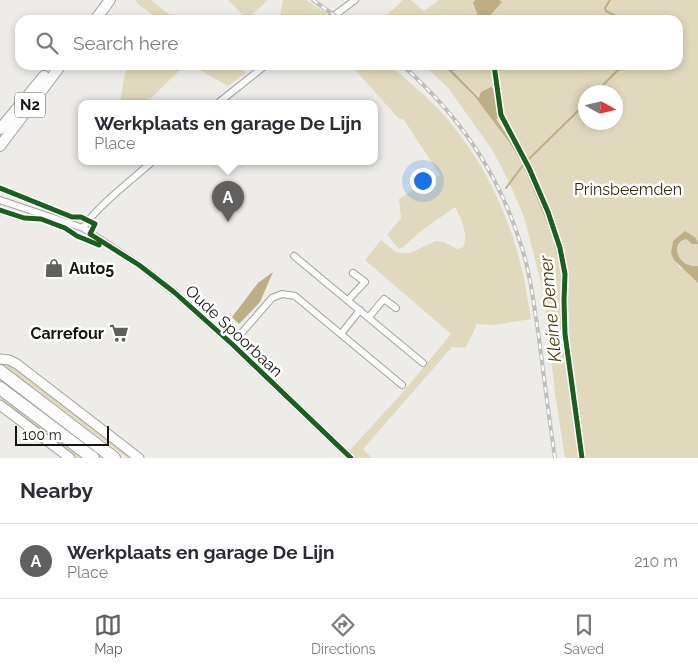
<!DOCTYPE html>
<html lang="en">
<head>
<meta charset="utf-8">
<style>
	:root { --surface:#fff; --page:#f2f2f3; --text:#2b2b33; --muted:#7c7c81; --line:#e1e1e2; --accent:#61605e }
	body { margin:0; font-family:Raleway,sans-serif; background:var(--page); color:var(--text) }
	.compass { position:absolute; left:578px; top:85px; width:45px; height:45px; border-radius:50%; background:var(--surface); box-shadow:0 2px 8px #0003; rotate:98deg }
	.scale { position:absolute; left:15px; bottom:12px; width:94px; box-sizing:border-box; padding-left:5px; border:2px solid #161513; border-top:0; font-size:14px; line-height:18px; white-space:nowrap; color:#161513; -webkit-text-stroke:4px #fff; paint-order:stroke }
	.you { position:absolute; left:422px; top:180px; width:18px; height:18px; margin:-12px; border:4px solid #fff; border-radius:50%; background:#1a73e8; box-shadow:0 0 0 8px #1a73e833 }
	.badge { display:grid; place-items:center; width:32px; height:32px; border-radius:50%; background:var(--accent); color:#fff; font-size:16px; font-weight:700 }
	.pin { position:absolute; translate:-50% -41px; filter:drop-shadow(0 1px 2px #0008) }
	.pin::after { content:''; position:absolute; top:26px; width:18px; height:15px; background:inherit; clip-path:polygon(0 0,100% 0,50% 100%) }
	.popup { position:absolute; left:78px; top:100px; width:300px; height:65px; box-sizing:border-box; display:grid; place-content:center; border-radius:10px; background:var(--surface); filter:drop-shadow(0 1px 4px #0005); font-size:16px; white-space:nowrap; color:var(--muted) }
	.popup b { font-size:19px; color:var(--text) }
	.popup::after { content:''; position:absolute; left:50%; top:100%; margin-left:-10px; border:10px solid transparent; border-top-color:var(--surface) }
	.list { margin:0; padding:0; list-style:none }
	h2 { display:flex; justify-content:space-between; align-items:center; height:65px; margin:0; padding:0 20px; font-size:21px }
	h2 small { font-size:16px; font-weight:400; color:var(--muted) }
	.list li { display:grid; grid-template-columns:32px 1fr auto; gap:15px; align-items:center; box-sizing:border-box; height:75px; padding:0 20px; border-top:1px solid var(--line) }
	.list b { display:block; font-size:19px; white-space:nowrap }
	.list p { margin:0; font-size:16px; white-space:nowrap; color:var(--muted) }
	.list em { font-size:16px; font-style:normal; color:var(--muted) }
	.icon { flex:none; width:28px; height:28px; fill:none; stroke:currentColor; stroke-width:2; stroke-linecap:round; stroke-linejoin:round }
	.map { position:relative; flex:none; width:698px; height:458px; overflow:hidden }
	.search { position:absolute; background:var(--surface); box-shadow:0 2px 8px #0003; left:15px; right:15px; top:15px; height:55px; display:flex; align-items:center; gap:12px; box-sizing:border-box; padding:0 18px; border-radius:15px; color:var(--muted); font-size:19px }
	.sheet { height:140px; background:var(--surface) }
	nav { display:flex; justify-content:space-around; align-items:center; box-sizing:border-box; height:70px; border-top:1px solid var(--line); background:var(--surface); font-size:14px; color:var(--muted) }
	nav a { display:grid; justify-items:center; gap:2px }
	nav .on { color:var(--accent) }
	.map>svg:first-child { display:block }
</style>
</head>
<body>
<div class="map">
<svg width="698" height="458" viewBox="0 0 698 458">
	<rect width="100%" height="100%" fill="#edece9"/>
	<path fill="#e1d9be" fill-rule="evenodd" d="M135,0H151L175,19L160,20L139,5Z
		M228,0H268L247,19Z
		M282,0H306L328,14L320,20H283L280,16L283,1Z
		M403,0H411L424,11L439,0H698V266C681,267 668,250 685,239L692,244L687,232L673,241L671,253L679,267L687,271L689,275L698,283V458H581L562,317L563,283L559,249L554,232L525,163L496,119V99L481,92L480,98L447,65H678V20H381ZM586,92H616V122H586Z
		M129,65H185L146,103H120L125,73Z
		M191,65H237L246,73L228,86Z
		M351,65C361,65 375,63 385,65C394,67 409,82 416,88C470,134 506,201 522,270C526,286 528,303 531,319L494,325L475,324L476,327L465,348L452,347L363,449L372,458H356L349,451L403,392L451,334L365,260L381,240L396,252L403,253H410L436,241L444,242L457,249L463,247C469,235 461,218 455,207L421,231L402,248L399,249L387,235L401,218L399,199C412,190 427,183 440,175L404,120L398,118Z
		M424,65H443C497,114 539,180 557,250C560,262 562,276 562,288C561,297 560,306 560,315C565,363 572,410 578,458H565L555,393L544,294L524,217L509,182L493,151L449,89Z
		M0,361L7,362L20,370L132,458H127L34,388L0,366Z
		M0,396L81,458H75L0,401Z"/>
	<path fill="#bdaf85" d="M475,0H499L502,2L486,20H480L473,3Z
		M443,65H447L479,98L481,92L491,87L494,89L498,114V118L496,119L525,163L548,215L559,249L563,283L562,317L581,458H578L560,323L561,271L552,234L523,165L509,142L475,97Z
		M685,231L696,238L698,244H692L686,239C669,244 678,268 698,266V283L674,260L671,253L673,241Z
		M273,272L260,302L239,324L232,317L258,283Z"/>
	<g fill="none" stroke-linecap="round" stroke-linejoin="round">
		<path stroke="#bdaf85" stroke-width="2" d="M610,0L605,8L606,11L618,17L619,20
			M596,92L623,65
			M529,159L586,103
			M506,188L524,164"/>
		<g stroke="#a2a19e" stroke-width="8">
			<path id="street" d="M328,20L355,0
				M218,103L266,65
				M0,200L83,228L139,265L174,292L232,344L351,458
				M83,228C98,205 132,180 153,161
				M294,256L423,363
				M348,300L365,282L353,273
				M369,317L384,299L396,308
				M341,334L360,310
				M232,344L272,298L282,294L295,296L402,385"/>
		</g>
		<g stroke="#a2a19e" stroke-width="11">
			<path id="secondary" d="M0,359L9,360L17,364L139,458
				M0,405L70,458"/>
		</g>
		<g stroke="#a2a19e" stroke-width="12">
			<path id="primary" d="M95,20L110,0
				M0,129L44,76
				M0,146L61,65"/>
		</g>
		<g stroke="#a2a19e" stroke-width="14">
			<path id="highway" d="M0,371L114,458
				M0,388L93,458"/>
		</g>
		<use href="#street" stroke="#fcfcfc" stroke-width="6"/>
		<use href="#secondary" stroke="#fcfcfc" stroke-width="9"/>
		<use href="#primary" stroke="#fcfcfc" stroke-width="10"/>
		<use href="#highway" stroke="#fcfcfc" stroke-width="12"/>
		<g stroke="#bebebd" stroke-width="4">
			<path id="rail" d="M313,0L341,20
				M402,65C459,115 498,172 521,245C531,275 534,307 539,338C544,378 549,418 555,458"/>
		</g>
		<use href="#rail" stroke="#fff" stroke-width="2" stroke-dasharray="5.5" stroke-linecap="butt"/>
		<g stroke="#fff" stroke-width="8">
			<path id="cycleway" d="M494,65L501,115L529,168L548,212L560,248L565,274L564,301L565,334L582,458
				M0,188L72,217H81L95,224L90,234L139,265L174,292L232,344L351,458
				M0,210L24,218L41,219L65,228L77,236L99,245"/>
		</g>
		<use href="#cycleway" stroke="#1b5e20" stroke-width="5"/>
	</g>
	<defs>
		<g id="shop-bare" transform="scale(1.5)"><path d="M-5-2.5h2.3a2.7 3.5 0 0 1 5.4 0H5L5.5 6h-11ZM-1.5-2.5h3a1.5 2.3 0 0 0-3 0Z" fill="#61605e" stroke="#fff" stroke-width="2.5" paint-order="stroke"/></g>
		<g id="supermarket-bare" transform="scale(1.5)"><path d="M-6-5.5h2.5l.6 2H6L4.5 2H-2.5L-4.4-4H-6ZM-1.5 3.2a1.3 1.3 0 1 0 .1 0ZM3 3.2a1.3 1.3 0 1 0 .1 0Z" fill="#61605e" stroke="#fff" stroke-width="2.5" paint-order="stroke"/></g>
	</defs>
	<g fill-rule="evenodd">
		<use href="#shop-bare" x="54" y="268"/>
		<use href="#supermarket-bare" x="119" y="333"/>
	</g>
	<g text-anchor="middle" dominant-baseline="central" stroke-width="5" stroke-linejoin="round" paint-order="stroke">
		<rect fill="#fff" stroke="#5c5b5a" stroke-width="1" x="15" y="92.5" width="30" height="25" rx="4"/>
		<g font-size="15" font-weight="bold" fill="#161513">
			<text x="30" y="105">N2</text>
		</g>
		<g font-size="16" fill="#362d11" stroke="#fff">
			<text x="628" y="189">Prinsbeemden</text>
		</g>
		<g font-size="16" font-weight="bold" fill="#161513" stroke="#fff" text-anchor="start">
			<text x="69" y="268">Auto5</text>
			<text x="104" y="333" text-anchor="end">Carrefour</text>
		</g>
		<g font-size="16" fill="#161513" stroke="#fff">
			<text transform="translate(234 331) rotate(43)">Oude Spoorbaan</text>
		</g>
		<g font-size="18" font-style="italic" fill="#4b3d0d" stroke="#fff">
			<text transform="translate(550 309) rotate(-95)">Kleine Demer</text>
		</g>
	</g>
</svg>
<svg class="compass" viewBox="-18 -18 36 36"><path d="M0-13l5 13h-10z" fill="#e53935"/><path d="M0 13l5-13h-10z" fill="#7c7c81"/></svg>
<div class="scale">100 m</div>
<div class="you"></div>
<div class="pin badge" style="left:228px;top:222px">A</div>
<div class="popup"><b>Werkplaats en garage De Lijn</b>Place</div>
<div class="search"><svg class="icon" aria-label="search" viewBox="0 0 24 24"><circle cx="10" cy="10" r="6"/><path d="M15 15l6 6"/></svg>Search here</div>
</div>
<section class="sheet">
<h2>Nearby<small></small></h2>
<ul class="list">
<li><span class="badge">A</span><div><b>Werkplaats en garage De Lijn</b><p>Place</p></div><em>210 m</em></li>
</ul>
</section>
<nav>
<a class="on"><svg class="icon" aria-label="map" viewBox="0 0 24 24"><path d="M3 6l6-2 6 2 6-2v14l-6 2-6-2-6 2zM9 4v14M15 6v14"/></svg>Map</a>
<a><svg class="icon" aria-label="directions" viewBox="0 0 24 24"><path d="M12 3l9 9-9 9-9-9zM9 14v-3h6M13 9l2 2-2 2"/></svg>Directions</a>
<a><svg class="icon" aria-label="saved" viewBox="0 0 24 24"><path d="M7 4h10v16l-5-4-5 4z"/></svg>Saved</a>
</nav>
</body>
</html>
